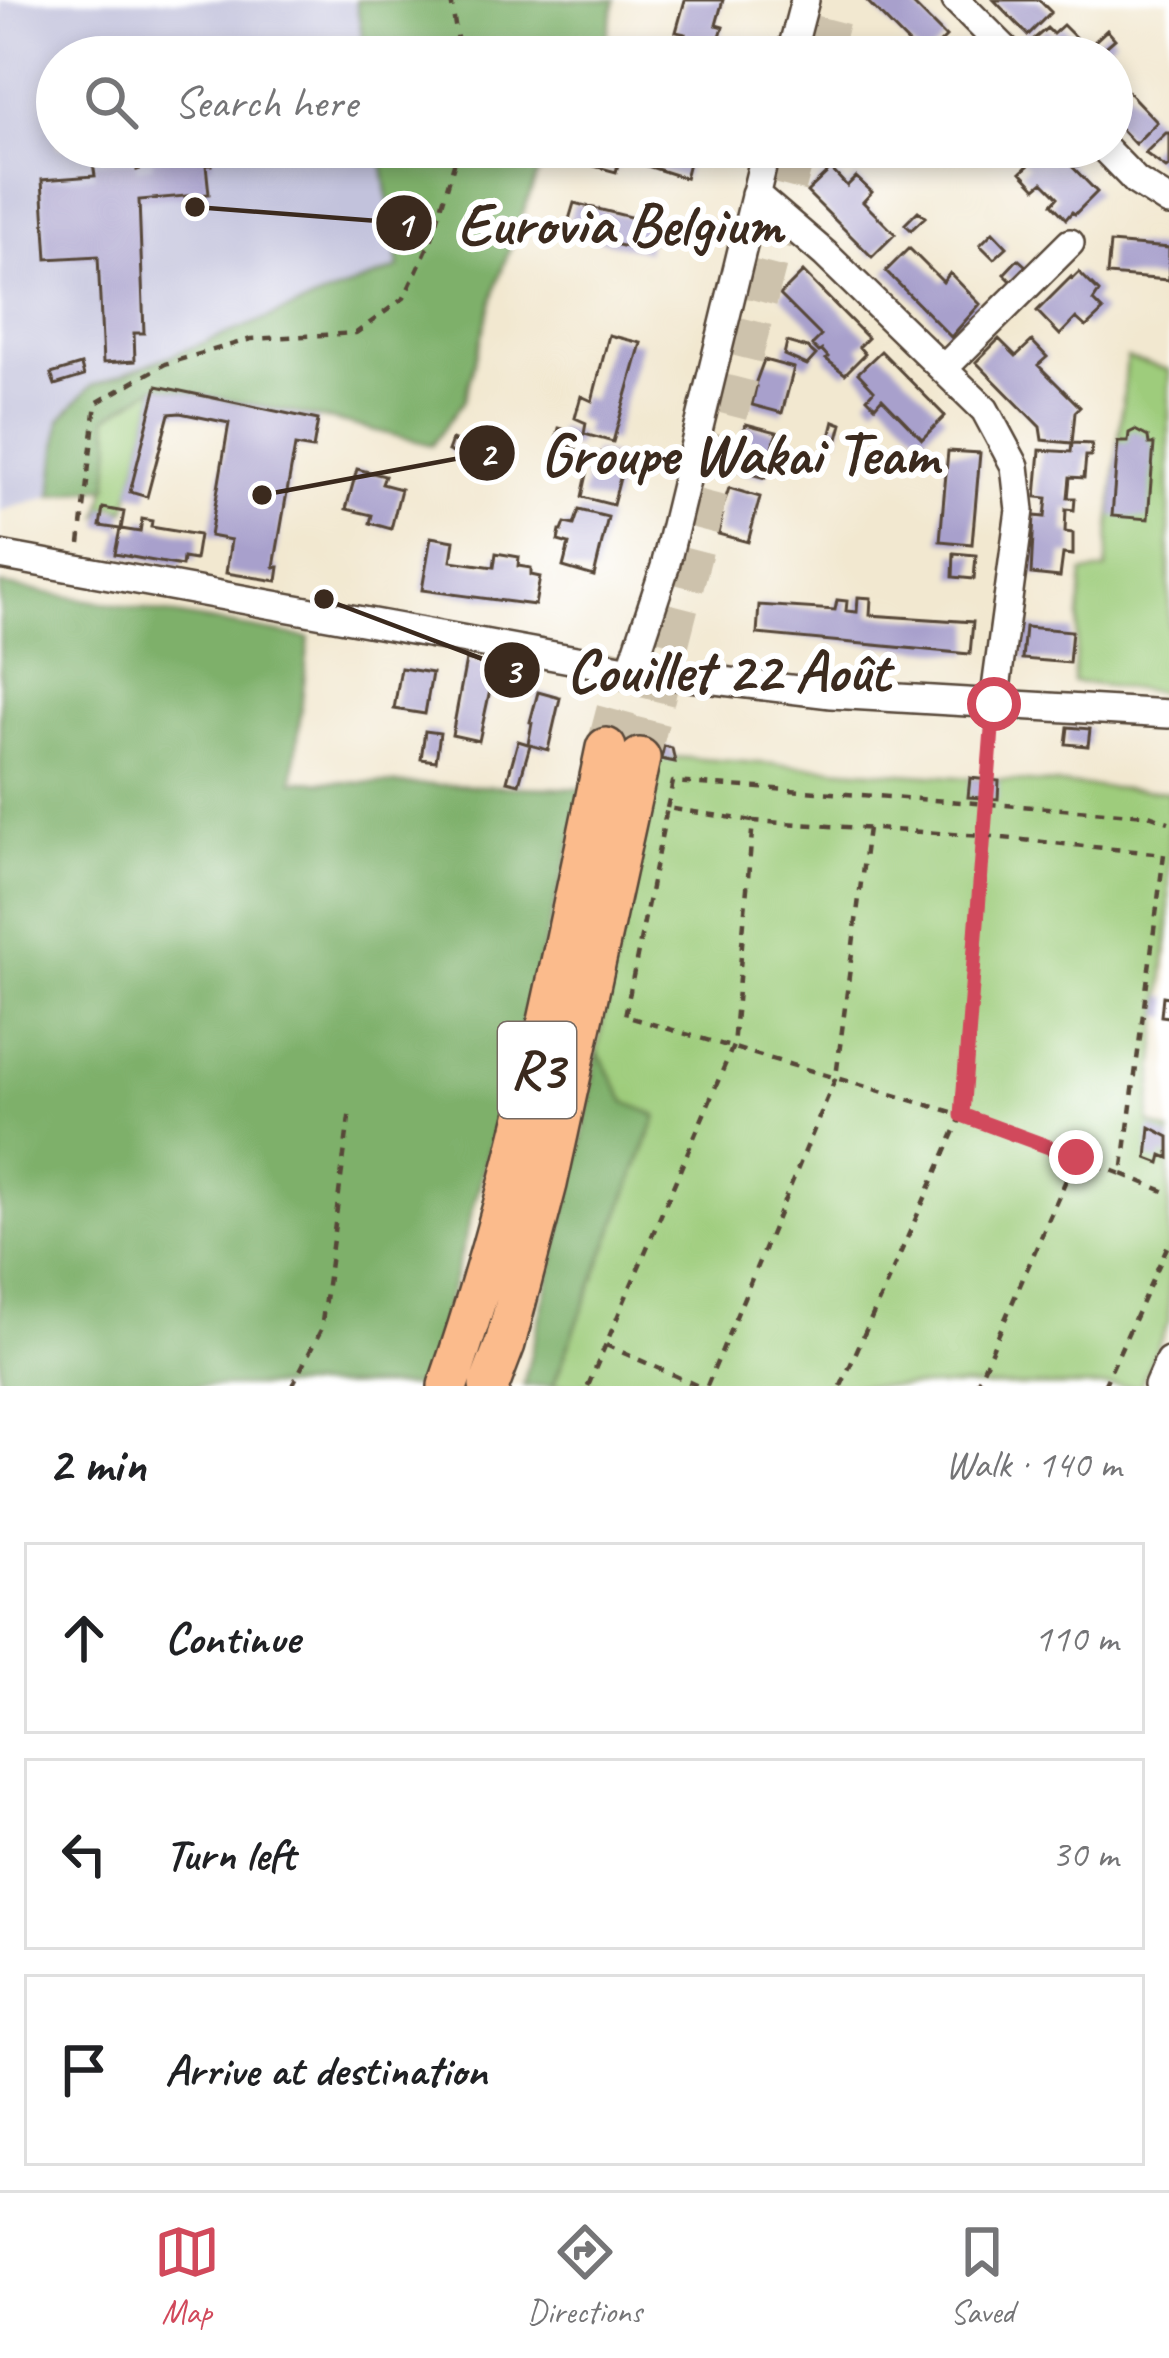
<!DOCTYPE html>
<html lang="en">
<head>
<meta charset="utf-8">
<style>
	:root { --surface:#fff; --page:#f6f6f6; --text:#202124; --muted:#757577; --line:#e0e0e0; --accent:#d1495b }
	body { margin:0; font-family:Caveat,sans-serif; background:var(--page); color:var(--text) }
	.stop { position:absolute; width:36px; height:36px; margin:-27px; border:9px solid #d1495b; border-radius:50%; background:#fff }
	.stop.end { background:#d1495b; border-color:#fff; box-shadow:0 3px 12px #0008 }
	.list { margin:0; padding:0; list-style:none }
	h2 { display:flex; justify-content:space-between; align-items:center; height:156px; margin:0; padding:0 48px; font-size:51px }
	h2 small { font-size:39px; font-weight:400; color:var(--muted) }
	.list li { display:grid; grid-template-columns:78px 1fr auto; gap:36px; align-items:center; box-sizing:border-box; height:192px; margin:0 24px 24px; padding:0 24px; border:3px solid var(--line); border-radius:0px }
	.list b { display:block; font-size:45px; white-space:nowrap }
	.list em { font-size:39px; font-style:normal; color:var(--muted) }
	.icon { flex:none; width:66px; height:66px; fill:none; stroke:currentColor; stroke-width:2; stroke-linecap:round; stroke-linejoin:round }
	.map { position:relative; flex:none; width:1169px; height:1386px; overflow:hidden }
	.search { position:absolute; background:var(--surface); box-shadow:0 6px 18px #0003; left:36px; right:36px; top:36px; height:132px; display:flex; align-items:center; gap:30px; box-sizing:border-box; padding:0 42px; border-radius:66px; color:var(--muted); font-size:45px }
	.sheet { height:804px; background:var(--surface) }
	nav { display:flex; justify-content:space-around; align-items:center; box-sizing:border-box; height:168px; border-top:3px solid var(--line); background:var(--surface); font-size:33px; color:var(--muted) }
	nav a { display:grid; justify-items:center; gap:6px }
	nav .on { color:var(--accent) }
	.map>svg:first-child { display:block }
</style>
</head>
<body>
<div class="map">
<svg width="1169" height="1386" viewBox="0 0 1169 1386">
	<rect width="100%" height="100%" fill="#fff"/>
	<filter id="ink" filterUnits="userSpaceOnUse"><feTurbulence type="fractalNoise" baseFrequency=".00833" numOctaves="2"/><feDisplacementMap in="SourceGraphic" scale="24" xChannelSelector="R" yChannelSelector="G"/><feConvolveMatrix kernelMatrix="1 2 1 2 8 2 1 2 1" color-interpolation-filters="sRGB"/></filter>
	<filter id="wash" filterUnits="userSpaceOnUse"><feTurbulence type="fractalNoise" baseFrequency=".004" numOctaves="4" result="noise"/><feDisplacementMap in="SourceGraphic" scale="48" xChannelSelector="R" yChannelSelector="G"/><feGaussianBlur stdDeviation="2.7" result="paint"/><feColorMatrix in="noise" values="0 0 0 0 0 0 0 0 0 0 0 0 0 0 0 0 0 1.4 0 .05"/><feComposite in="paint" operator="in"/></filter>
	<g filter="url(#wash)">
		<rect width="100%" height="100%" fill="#f2e8d0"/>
		<path fill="#c2c2dc" d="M0,0H356L366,57H57V147H380L399,267L91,386L60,420L52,496L0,511Z"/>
		<path fill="#9ecc7b" stroke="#6c7b4c" stroke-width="3" d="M1127,358L1169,370V693L1073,682L1083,573L1106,570Z
			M157,386L126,511L111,505L100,515C109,482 113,451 107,417Z
			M657,756L1169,792V923L1149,1123L1169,1132V1321L1140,1386H553L657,1117L626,1102L597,1051Z"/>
		<path fill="#7eb06b" stroke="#5c6d44" stroke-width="3" d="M356,0H615L603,57H366Z
			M380,147H583L579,167L544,156L497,283L464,400L432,445L337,421L157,386L107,417L112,441L108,487L52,496L60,420L91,386L399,268Z
			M0,585L309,638L293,781L586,789L431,1365L422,1386H0Z
			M597,1051L626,1102L657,1116L553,1386H523L582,1143Z"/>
		<g id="blocks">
			<path fill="#a8a0cc" d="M685,0H723L716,25L723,27L714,55L682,46L685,34L676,32Z
				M866,0H909L946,37L926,57H922Z
				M994,0H1039L1051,12L1028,35Z
				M1063,25L1079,41L1094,57H1050L1034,39L1047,28L1053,34Z
				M1107,30L1115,39L1100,52L1093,43Z
				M1112,75L1157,122L1135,144L1112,120Z
				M1166,133H1169V166L1166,168L1145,153Z
				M152,147H211L212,165H206L209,194L139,200L144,333H134L135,361L103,363L98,256L47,259L42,180L95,176L93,163L136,160L137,170L153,165Z
				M645,147H693L685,178L641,164Z
				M1014,147H1053L1097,192L1075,214L1072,212L1066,219L1052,204L1058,197L1043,182L1036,188L1021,172L1028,166L1011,150Z
				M582,154L596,158L597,154L619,161L616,172L579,162Z
				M831,169L847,186L856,177L872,192L863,202L895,234L872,257L807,192Z
				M574,203L654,223L647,252L576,235L579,225L568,223Z
				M918,211L925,217L911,230L905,224Z
				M993,232L1007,247L994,259L980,245Z
				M1110,243L1169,248V280L1107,275Z
				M909,248L943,282L950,273L980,304L951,337L886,271Z
				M1018,259L1027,267L1012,282L1004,274Z
				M803,272L868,338L859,347L865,354L845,374L826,359L828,357L822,350L819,352L812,345L821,336L780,295Z
				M1079,272L1099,292L1093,301L1103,311L1086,327L1076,318L1060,335L1037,311L1071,277L1072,279Z
				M609,335L641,343L613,442L584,434L586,423L575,418L581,396L592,401Z
				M999,339L1016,356L1032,341L1047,357L1038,365L1080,407L1075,412L1072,443L1042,440L1040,427L976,362Z
				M787,342L808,348L816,355L807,365L784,355Z
				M881,351L945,416L922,439L882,398L875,406L867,398L874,390L858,373Z
				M764,360L794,368L782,413L752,405L756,387H754Z
				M81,365L84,376L55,385L51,374Z
				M157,386L318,420L313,449L295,446L274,567H279L277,581L226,573L231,540L210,536L229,423L180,413L169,414L147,497L130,492Z
				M834,421L842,424L838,439L830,437Z
				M746,424L777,432L765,478L735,470L737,451Z
				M559,428L580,434L576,448L555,442Z
				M1135,430L1148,437L1149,444H1154L1148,519L1112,516L1118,442H1128L1129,433Z
				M452,440L470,447L466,458L448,451Z
				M1072,443L1092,444L1091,456H1086L1084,478L1070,477L1068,498H1075L1074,510L1066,509L1065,532L1073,533V555L1063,554L1060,577L1031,574L1034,516L1045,517L1047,498L1036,497L1040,450L1071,452Z
				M594,451L625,459L613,505L582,497L587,474L570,470L573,459L590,463Z
				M948,451L980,453L972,544L940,541Z
				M357,469L385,476L382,484L401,489L391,529L370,523L372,515L346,509Z
				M729,488L760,497L748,542L718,534L722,516H720Z
				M103,508L124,512L121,529L140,532L142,519L152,521L151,527L199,535L195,560L183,558L182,566L115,554L120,529L100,526Z
				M579,510L608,517L594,576L563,567L569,544L558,541L560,531H562L565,523L574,525Z
				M431,537L454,541L451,561L494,567L496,553L519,557L518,566L531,568V575L540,577L535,605L422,590Z
				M954,553L976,555L974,579L953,577Z
				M858,597L871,598L870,615L973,622L970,654L757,634L759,605L835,610L837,600L847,601L846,611L857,612Z
				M1025,627L1072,631L1069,663L1022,659Z
				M466,660L495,667L479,741L452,735Z
				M401,668L432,673L425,714L394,709Z
				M538,692L560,698L548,750L530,745L519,784L507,781L518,741L528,744L532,723L530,722Z
				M1068,727L1090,729L1088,746L1066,744Z
				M425,731L440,733L436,761L421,759Z
				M664,746L672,748L675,762L661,759Z
				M970,778L999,781L998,799L968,797Z
				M1163,996L1169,997V1017L1161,1016Z
				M1150,1127L1169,1137V1158L1162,1155L1160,1163L1147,1158Z"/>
		</g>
	</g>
	<g filter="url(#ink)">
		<use href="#blocks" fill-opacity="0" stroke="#564639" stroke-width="3"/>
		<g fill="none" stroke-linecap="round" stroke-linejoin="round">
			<path stroke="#cdc2ac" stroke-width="39" stroke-dasharray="39 20" stroke-linecap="butt" d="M820,57L835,0
				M606,748L636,634
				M640,758L797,147"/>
			<g stroke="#564639" stroke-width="32">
				<path id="minor" d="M956,0L1013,57
					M790,57L805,0
					M1103,147L1136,181L1169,202
					M755,194L825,254L985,410L1015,466L1020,510L994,704
					M943,369L1070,243
					M0,555L631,670L831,694L1169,714
					M631,670L665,567L767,147
					M1158,1386L1169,1361"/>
			</g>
			<g stroke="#564639" stroke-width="44">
				<path id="highway" d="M448,1386C520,1179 561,962 606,748
					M489,1386L505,1344L547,1184L640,758"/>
			</g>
			<path stroke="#564639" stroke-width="4.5" stroke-dasharray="9 9" stroke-linecap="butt" d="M451,0L460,57
				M80,544L96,403L165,364L251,339L356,333L404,298L432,238L459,147
				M667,808L673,782L1149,815L1169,822
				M1122,1174L1169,1193
				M606,1345L698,1386
				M292,1386L321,1330L350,1110
				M588,1386L733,1046L753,821L983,836L1164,854L1122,1174L962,1115L625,1016L667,808L753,821
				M707,1386L836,1077L868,828
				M841,1386L962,1115L992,729
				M976,1386L1076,1157
				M1104,1386L1169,1243"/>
			<use href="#minor" stroke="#fff" stroke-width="27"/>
			<use href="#highway" stroke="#fbbb8c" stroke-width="39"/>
		</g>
	</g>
	<g fill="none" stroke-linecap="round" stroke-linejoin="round" filter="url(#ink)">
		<path stroke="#d1495b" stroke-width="15" d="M994,704L962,1115L1076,1157"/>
	</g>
	<g text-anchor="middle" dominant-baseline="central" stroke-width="12" stroke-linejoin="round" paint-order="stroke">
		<rect fill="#fff" stroke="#766a62" stroke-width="3" x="498" y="1022" width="78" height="96" rx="9"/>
		<g font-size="54" font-weight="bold" fill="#3b2a1e">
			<text x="537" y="1070">R3</text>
		</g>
	</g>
	<path fill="none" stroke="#3b2a1e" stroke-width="4.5" d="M195 207L404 223M262 495L487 453M324 599L512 670"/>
	<g fill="#3b2a1e" stroke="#fff" stroke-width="4.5">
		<circle cx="195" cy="207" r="12"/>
		<circle cx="262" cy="495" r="12"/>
		<circle cx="324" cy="599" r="12"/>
		<circle cx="404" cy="223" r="30"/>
		<circle cx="487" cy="453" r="30"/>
		<circle cx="512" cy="670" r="30"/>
	</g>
	<g font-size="36" text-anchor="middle" font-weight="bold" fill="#fff">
		<text x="404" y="236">1</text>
		<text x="487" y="466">2</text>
		<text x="512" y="683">3</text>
	</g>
	<g font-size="60" text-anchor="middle" font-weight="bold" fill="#3b2a1e" stroke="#fff" stroke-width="12" stroke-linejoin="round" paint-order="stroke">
		<text x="620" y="244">Eurovia Belgium</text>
		<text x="739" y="474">Groupe Wakai Team</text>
		<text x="728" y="691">Couillet 22 Août</text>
	</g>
</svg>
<div class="stop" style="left:994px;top:704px"></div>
<div class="stop end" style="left:1076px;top:1157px"></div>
<div class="search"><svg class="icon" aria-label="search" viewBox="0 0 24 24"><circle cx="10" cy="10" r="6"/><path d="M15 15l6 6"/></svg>Search here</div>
</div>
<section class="sheet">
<h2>2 min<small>Walk · 140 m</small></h2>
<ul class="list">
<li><svg class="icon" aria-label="ahead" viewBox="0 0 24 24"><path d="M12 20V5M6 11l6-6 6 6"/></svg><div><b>Continue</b></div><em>110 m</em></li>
<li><svg class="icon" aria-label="left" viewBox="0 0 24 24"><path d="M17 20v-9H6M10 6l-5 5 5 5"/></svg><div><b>Turn left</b></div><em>30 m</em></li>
<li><svg class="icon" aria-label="arrive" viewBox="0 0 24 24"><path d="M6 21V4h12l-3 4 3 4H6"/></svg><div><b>Arrive at destination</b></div></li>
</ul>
</section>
<nav>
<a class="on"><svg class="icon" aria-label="map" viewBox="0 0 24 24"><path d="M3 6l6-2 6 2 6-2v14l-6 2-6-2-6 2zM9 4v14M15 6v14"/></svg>Map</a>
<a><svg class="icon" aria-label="directions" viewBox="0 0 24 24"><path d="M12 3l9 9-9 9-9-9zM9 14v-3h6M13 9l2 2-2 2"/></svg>Directions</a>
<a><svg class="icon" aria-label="saved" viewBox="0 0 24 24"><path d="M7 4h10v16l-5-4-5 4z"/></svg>Saved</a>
</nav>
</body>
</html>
